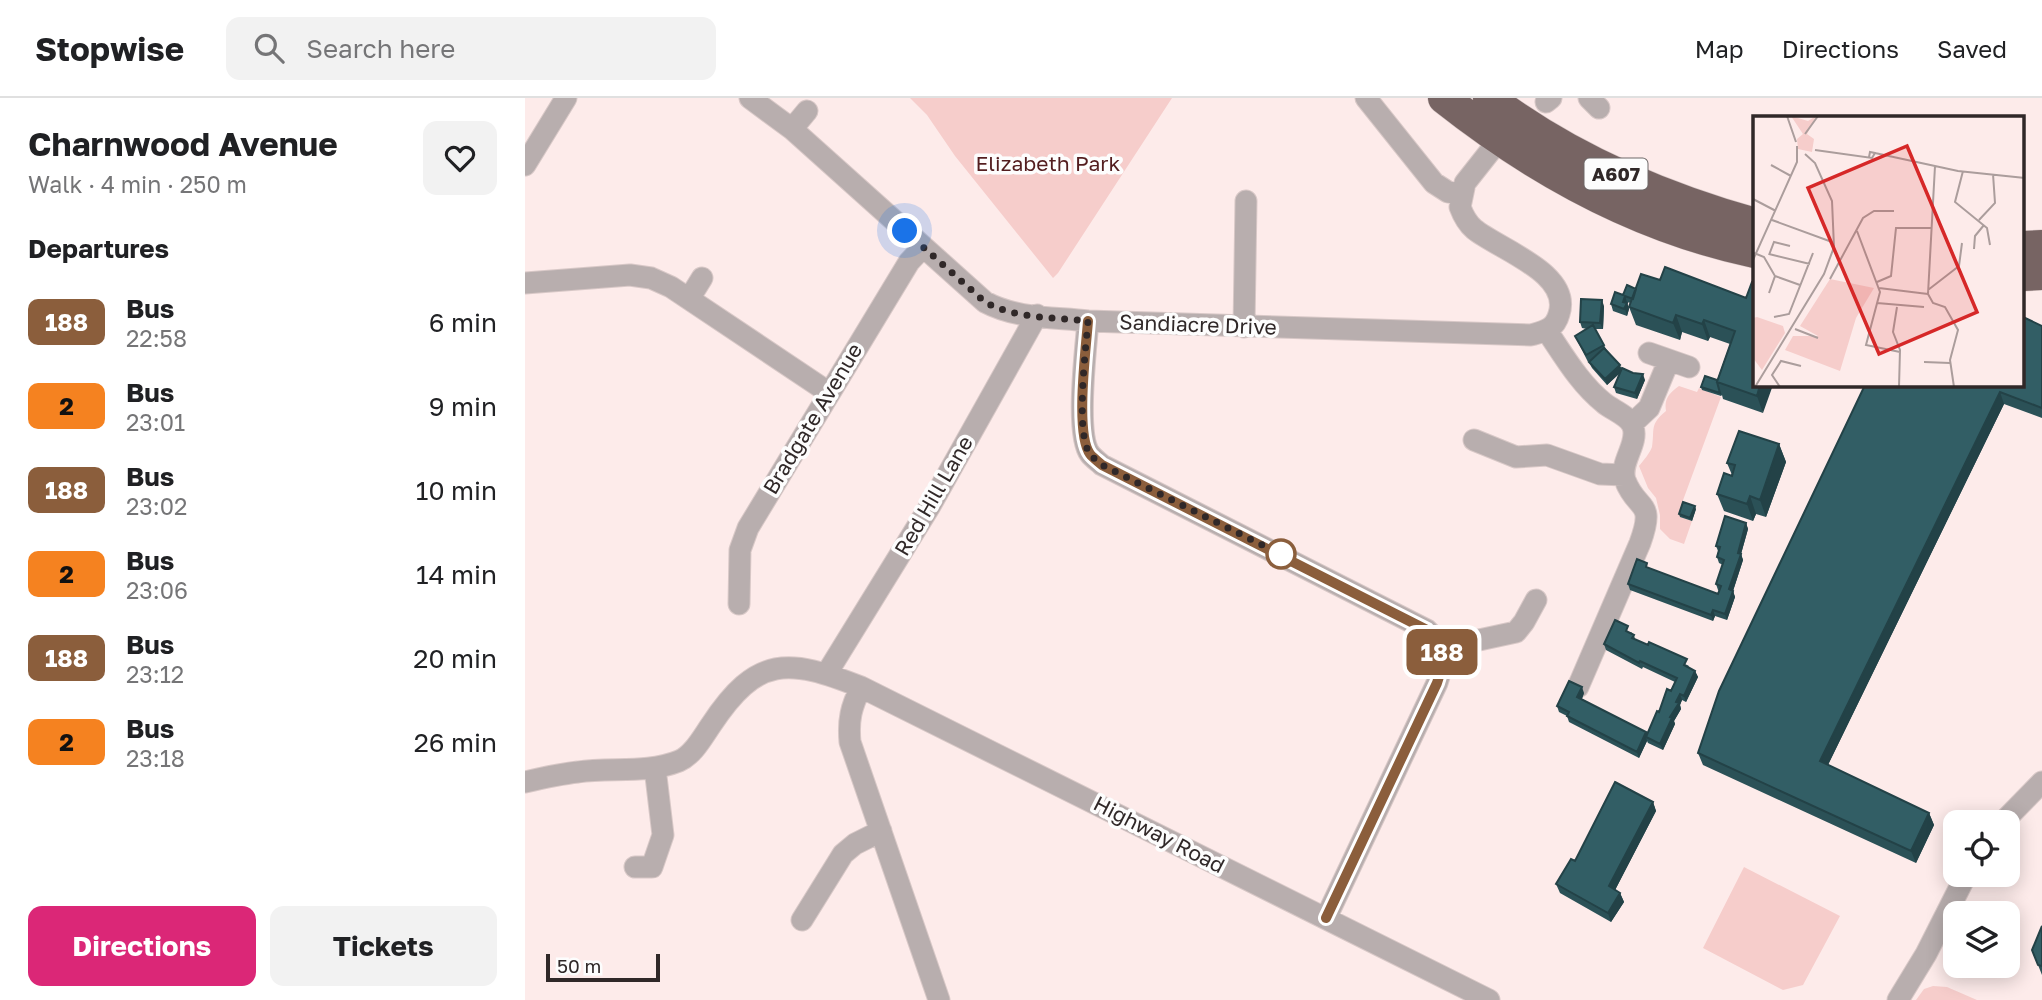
<!DOCTYPE html>
<meta charset="utf-8">
<style>
:root{--surface:#fff;--page:#f2f2f2;--text:#202124;--muted:#757577;--line:#e0e0e0;--accent:#db2777}
body{margin:0;font-family:"Golos Text",sans-serif;background:var(--page);color:var(--text);height:100vh;display:flex;flex-direction:column;font-size:26px;white-space:nowrap}
*{box-sizing:border-box;margin:0}
p{font-size:23px;color:var(--muted)}
.icon{flex:none;width:38px;height:38px;fill:none;stroke:currentColor;stroke-width:2;stroke-linecap:round;stroke-linejoin:round}
.map{position:relative;flex:1;overflow:hidden}
.panel{display:flex;flex-direction:column;background:var(--surface);width:525px}
.panel>*{flex:none}
.badge{padding:0 14px;border-radius:10px;font-size:24px;line-height:46px}
.controls{position:absolute;left:1418px;top:712px;display:grid;gap:14px}
.controls a{display:grid;place-items:center;width:77px;height:77px;border-radius:14px;background:var(--surface);box-shadow:0 4px 18px #0003;font-size:35px}
.scale{position:absolute;left:21px;bottom:18px;width:114px;box-sizing:border-box;padding-left:7px;border:4px solid #302828;border-top:0;font-size:19px;line-height:24px;white-space:nowrap;color:#302828;-webkit-text-stroke:5px #fdfdfd;paint-order:stroke}
.you{position:absolute;width:35px;height:35px;margin:-18px;border:5px solid #fff;border-radius:50%;background:#1a73e8;box-shadow:0 0 0 10px #1a73e833}
.map>.badge{position:absolute;translate:-50% -50%;box-shadow:0 0 0 4px #fff}
h2{padding:0 28px;font-size:26px;line-height:63px}
.round{display:grid;place-items:center;flex:none;width:74px;height:74px;border-radius:14px;background:var(--page)}
.head{display:flex;align-items:center;justify-content:space-between;height:119px;padding:0 28px}
h1{font-size:33px;font-weight:700;line-height:52px}
.primary-button{display:flex;gap:14px;margin-top:auto;padding:14px 28px}
.primary-button a{flex:1;height:80px;border-radius:14px;background:var(--accent);color:#fff;font-size:28px;font-weight:700;line-height:80px;text-align:center}
.primary-button a+a{background:var(--page);color:var(--text)}
ul{padding:0;list-style:none}
li{display:flex;align-items:center;gap:21px;height:84px;padding:0 28px}
li div{flex:1}
li b{display:block;font-size:26px}
li em{font-style:normal}
li .badge{min-width:77px;font-weight:700;text-align:center}
header{display:flex;align-items:center;gap:42px;box-sizing:border-box;height:98px;padding:0 35px;background:var(--surface);border-bottom:2px solid var(--line)}
header strong{font-size:33px}
nav{display:flex;gap:38px;margin-inline-start:auto;font-size:24px}
.search{width:490px;height:63px;background:var(--page);display:flex;align-items:center;gap:18px;box-sizing:border-box;padding:0 24px;border-radius:14px;color:var(--muted);font-size:26px}
main{display:flex;flex:1;min-height:0}
.map>svg:first-child{display:block}
</style>
<header>
<strong>Stopwise</strong>
<div class="search"><svg class="icon" aria-label="search" viewBox="0 0 24 24"><circle cx="10" cy="10" r="6"/><path d="M15 15l6 6"/></svg>Search here</div>
<nav><a>Map</a><a>Directions</a><a>Saved</a></nav>
</header>
<main>
<section class="panel">
<div class="head"><div><h1>Charnwood Avenue</h1><p>Walk · 4 min · 250 m</p></div><a class="round"><svg class="icon" aria-label="heart" viewBox="0 0 24 24"><path d="M12 20l-8-8c-3-5 5-10 8-4 3-6 11-1 8 4z"/></svg></a></div>
<h2>Departures</h2>
<ul>
<li><span class="badge" style="background:#8b5e3c;color:#fff">188</span><div><b>Bus</b><p>22:58</p></div><em>6 min</em></li>
<li><span class="badge" style="background:#f58220;color:#111">2</span><div><b>Bus</b><p>23:01</p></div><em>9 min</em></li>
<li><span class="badge" style="background:#8b5e3c;color:#fff">188</span><div><b>Bus</b><p>23:02</p></div><em>10 min</em></li>
<li><span class="badge" style="background:#f58220;color:#111">2</span><div><b>Bus</b><p>23:06</p></div><em>14 min</em></li>
<li><span class="badge" style="background:#8b5e3c;color:#fff">188</span><div><b>Bus</b><p>23:12</p></div><em>20 min</em></li>
<li><span class="badge" style="background:#f58220;color:#111">2</span><div><b>Bus</b><p>23:18</p></div><em>26 min</em></li>
</ul>
<div class="primary-button"><a>Directions</a><a>Tickets</a></div>
</section>
<div class="map">
<svg width="1517" height="902" viewBox="0 0 1517 902">
<rect width="100%" height="100%" fill="#fdebea"/>
<!-- green -->
<path fill="#f6cdcb" d="M385,0H647L533,175L528,180L430,58L402,17Z
M1154,288L1172,294L1174,290L1196,299L1157,405L1160,407L1156,419L1167,423L1159,446L1145,441L1135,431V417L1131,400L1123,390L1114,368C1118,363 1125,355 1127,349C1130,331 1124,327 1141,313C1139,301 1144,295 1154,288Z
M1219,769L1315,818L1278,887L1258,892L1178,850Z
M1408,888L1422,889L1452,902H1391L1399,891Z"/>
<g fill="none" stroke-linecap="round" stroke-linejoin="round">
<!-- minor casing -->
<g stroke="#d8c8c7" stroke-width="23">
<path id="minor" d="M225,0L267,31L460,204C492,221 528,219 563,223L1006,237C1020,233 1030,231 1034,216C1047,175 975,152 949,131C942,125 938,117 935,109L940,85L974,42
M841,0L909,85L923,94L936,96
M1064,0L1074,10
M1021,4L1026,0
M267,31L282,13
M0,67L41,0
M0,185L105,177L126,180L146,189L303,294
M164,201L177,180
M563,223C561,250 550,336 565,356C568,360 574,364 577,367L902,532C922,551 920,560 912,585L801,820
M719,229L721,103
M1022,233C1039,258 1055,286 1079,305C1087,312 1105,318 1108,329C1114,346 1094,364 1100,382C1112,414 1131,401 1115,445L1053,589
M1124,255L1164,269
M1107,326L1124,310L1144,262
M949,342L991,359L1022,357L1075,376L1099,377
M214,506L215,452L223,430L384,164L398,149
M917,550L991,534L999,524L1011,502
M302,575L405,408L512,217
M336,589C326,609 323,622 325,644L414,902
M0,684C17,680 35,676 53,674C86,669 122,676 154,663C168,657 177,640 186,627C232,557 263,560 336,589L964,902
M1478,724L1517,684
M110,769H127L138,737L130,670
M277,822L318,756L330,746L356,733
M1373,902L1401,856L1441,777"/>
</g>
<!-- highway casing -->
<g stroke="#d8c8c7" stroke-width="33">
<path id="highway" d="M919,0C1010,72 1115,130 1230,154
M964,0C1043,60 1134,99 1230,126
M1498,149L1517,148
M1498,177L1517,176"/>
</g>
<!-- minor -->
<use href="#minor" stroke="#b8aeae" stroke-width="21"/>
<!-- highway -->
<use href="#highway" stroke="#776463" stroke-width="32"/>
</g>
<!-- wall -->
<path fill="#2b5157" d="M1135,182L1221,200L1238,315L1198,301L1197,297L1196,298L1177,292L1176,289L1192,282L1205,246L1185,239L1183,243L1157,234L1155,242L1111,227L1104,209L1106,205L1102,204L1104,211L1102,218L1088,213L1086,206L1098,197L1111,191Z
M1079,208L1078,231H1070L1081,251L1097,271L1120,282L1112,301L1091,295L1089,289L1094,276L1082,287L1067,270L1064,264L1068,261L1063,264L1050,238L1062,231L1057,230L1055,224Z
M1517,228V320L1479,306L1303,667L1404,715L1409,727L1391,765L1178,667L1173,655Z
M1254,346L1261,364L1241,419L1231,416L1228,423L1199,413L1192,396L1207,377L1202,365Z
M1171,411L1167,423L1155,419L1154,416Z
M1221,425L1223,431L1216,456L1218,462L1208,493L1210,499L1202,522L1190,518L1188,523L1105,492L1103,486L1124,470L1193,496L1194,493L1193,492L1191,486L1198,467L1194,465L1192,459L1193,453L1191,448Z
M1106,534L1109,537L1110,541L1164,568L1163,569L1170,573L1173,579L1161,604L1157,602L1155,607L1156,611L1149,623L1150,626L1138,652L1123,645L1122,643L1114,660L1044,624L1042,618L1034,614L1032,608L1059,595L1057,601L1122,636L1150,584L1118,569L1117,571L1081,552L1079,546Z
M1128,704L1131,713L1090,792L1095,795L1099,804L1086,824L1035,795L1031,786L1050,763Z
M1517,828V877L1507,852Z"/>
<!-- shaded-wall -->
<path fill="#234247" d="M1100,198L1104,211L1102,218L1098,204Z
M1077,202L1079,208L1078,231L1075,225Z
M1151,217L1157,234L1155,242L1148,225Z
M1179,222L1185,239L1183,243L1177,226Z
M1095,267L1097,273L1082,287L1080,281Z
M1118,276L1120,282L1112,301L1110,295Z
M1235,287H1248L1238,315L1232,298Z
M1475,294L1479,306L1299,675L1295,663Z
M1254,346L1261,364L1241,419L1235,402Z
M1225,398L1231,416L1228,423L1222,406Z
M1170,408L1171,411L1167,423L1165,420Z
M1221,425L1223,431L1216,456L1218,462L1208,493L1210,499L1202,522L1200,516L1204,491Z
M1188,512L1190,518L1188,523L1186,517Z
M1170,573L1173,579L1161,604L1159,598Z
M1057,589L1059,595L1055,605L1052,599Z
M1155,596L1157,602L1155,607L1156,611L1149,623L1150,626L1138,652L1135,646Z
M1121,634L1123,640L1121,639L1122,643L1114,660L1112,654Z
M1128,704L1131,713L1087,798L1084,788Z
M1404,715L1409,727L1391,765L1386,753Z
M1095,795L1099,804L1086,824L1083,815Z"/>
<!-- building -->
<path fill="#325e65" stroke="#234247" stroke-width="2" d="M1140,169L1221,200L1227,184L1230,185V287H1235L1232,298L1192,284L1210,233L1179,222L1177,226L1151,217L1148,225L1104,209L1116,176L1135,182Z
M1102,187L1111,191L1108,201L1100,198L1098,204L1102,205L1099,211L1086,206L1090,194L1098,197Z
M1056,201L1077,202L1075,225L1055,224Z
M1498,219L1517,228V310L1475,294L1295,663L1404,715L1386,753L1173,655L1194,593L1340,287H1498Z
M1068,227L1079,247L1061,257L1050,238Z
M1079,250L1095,267L1080,281L1064,264Z
M1097,270L1108,275L1118,276L1110,295L1089,289Z
M1180,278L1192,282V284L1195,295L1176,289Z
M1214,333L1254,346L1235,402L1225,398L1222,406L1192,396L1199,375L1207,378L1210,367L1202,365Z
M1158,404L1170,408L1165,420L1154,416Z
M1200,418L1221,425L1213,455L1216,456L1204,491L1208,493L1200,516L1188,512L1186,517L1103,486L1112,461L1122,465L1121,469L1193,496L1196,488L1191,486L1199,462L1192,459L1195,449L1191,448Z
M1090,522L1103,528L1101,533L1109,537L1107,540L1123,547L1124,544L1162,561L1159,567L1170,573L1159,598L1155,596L1151,604L1154,605L1145,619L1147,620L1135,646L1121,639L1132,613L1134,614L1142,591L1146,593L1152,580L1115,563L1114,565L1079,546Z
M1044,583L1057,589L1052,599L1121,634L1112,654L1042,618L1044,614L1032,608Z
M1090,684L1128,704L1084,788L1095,795L1083,815L1031,786L1046,761L1050,763Z
M1517,828V868L1513,867L1507,852Z"/>
<g fill="none" stroke-linecap="round" stroke-linejoin="round">
<!-- line casing -->
<g stroke="#fff" stroke-width="16">
<path id="line" d="M563,223C561,250 550,336 565,356C568,360 574,364 577,367L902,532C922,551 920,560 912,585L801,820"/>
</g>
<!-- line -->
<use href="#line" stroke="#8b5e3c" stroke-width="10"/>
<!-- walk -->
<path stroke="#302828" stroke-width="7" stroke-dasharray="0 12.6" d="M380,133L460,204C491,221 528,219 563,223C561,250 550,336 565,356C568,360 574,364 577,367L763,460L756,456"/>
</g>
<!-- markers -->
<circle fill="#fff" stroke="#8b5e3c" stroke-width="3.5" cx="756" cy="456" r="14"/>
<g text-anchor="middle" stroke-width="7" stroke-linejoin="round" paint-order="stroke">
<!-- shield labels -->
<rect fill="#fdfdfd" stroke="#6e6868" stroke-width="2" x="1059.5" y="60.5" width="63" height="31" rx="5"/>
<g font-size="19" font-weight="bold" fill="#302828">
<text x="1091" y="83">A607</text>
</g>
<!-- park labels -->
<g font-size="21" fill="#531d1f" stroke="#fdfdfd">
<text x="523" y="73">Elizabeth Park</text>
</g>
<!-- street labels -->
<g font-size="21" fill="#302828" stroke="#fdfdfd">
<text transform="translate(673 227) rotate(2)" y="7">Sandiacre Drive</text>
<text transform="translate(288 321) rotate(-59)" y="7">Bradgate Avenue</text>
<text transform="translate(409 398) rotate(-60)" y="7">Red Hill Lane</text>
<text transform="translate(634 737) rotate(27)" y="7">Highway Road</text>
</g>
</g>
<!-- overview -->
<g transform="translate(1228 18)">
<rect width="271" height="271" fill="#fdebea"/>
<path d="M38,0L55,5L63,0L54,18L61,23L59,36L45,33L44,23L50,18ZM77,163L121,172L103,202L87,255L32,234L40,220H65L47,210ZM4,201L30,210L32,217L9,254L0,242V202Z" fill="#f6cdcb"/>
<path fill="none" stroke="#ab9d9c" stroke-width="2" d="M34,0L43,26M52,18L65,0M62,34L119,42L122,37L117,36L116,41M122,37L205,55L272,62M18,49L38,60M210,55L202,86L234,112L237,129M0,83L23,95M19,104L79,126M226,104L242,87L240,58M104,115L127,176L113,229L147,236M221,133L222,120L231,109M1,137L11,141L22,160L16,177M16,138L57,148M16,139L21,126L37,130M0,144L44,46V30M22,160L47,169M77,163L110,102L121,95H141M124,166L138,160L143,112H178M126,172L175,178M175,174L206,150L209,127M175,178L182,50M175,178L180,187L192,191L205,214L197,244L201,271M124,187L171,191M144,191L140,216L147,234L146,271M21,201L36,198L60,137M42,213L65,222M171,246L197,247M2,271L71,158L81,131L79,85L62,47L52,38M27,271L19,259L28,245L48,250"/>
<path fill="#d62828" fill-opacity="0.15" stroke="#d62828" stroke-width="3.5" d="M154,30L224,196L126,238L55,72Z"/>
<rect width="271" height="271" fill="none" stroke="#302828" stroke-width="3.5"/>
</g>
</svg>
<div class="controls">
<a><svg class="icon" aria-label="locate" viewBox="0 0 24 24"><circle cx="12" cy="12" r="6"/><path d="M12 2v4M12 18v4M2 12h4M18 12h4"/></svg></a>
<a><svg class="icon" aria-label="layers" viewBox="0 0 24 24"><path d="M12 4l9 5-9 5-9-5zM3 14l9 5 9-5"/></svg></a>
</div>
<div class="scale">50 m</div>
<div class="you" style="left:380px;top:133px"></div>
<b class="badge" style="left:917px;top:554px;background:#8b5e3c;color:#fff">188</b>
</div>
</main>
